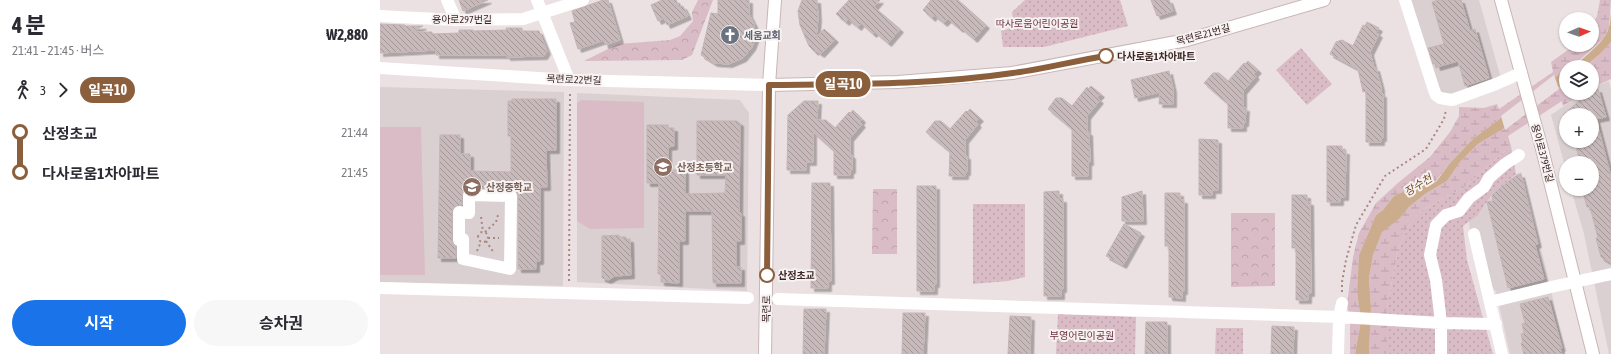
<!DOCTYPE html>
<html lang="ko">
<meta charset="utf-8">
<style>
:root{--surface:#fff;--page:#f7f7f7;--text:#2b2b33;--muted:#7c7c81;--accent:#1a73e8}
body{margin:0;font-family:"Asap Condensed","Noto Sans KR",sans-serif;background:var(--page);color:var(--text);height:100vh;display:flex;flex-direction:column;font-size:15px;white-space:nowrap}
*{box-sizing:border-box;margin:0}
p{font-size:13px;color:var(--muted)}
.icon{flex:none;width:22px;height:22px;fill:none;stroke:currentColor;stroke-width:2;stroke-linecap:round;stroke-linejoin:round}
.map{position:relative;flex:1;overflow:hidden}
.panel{display:flex;flex-direction:column;background:var(--surface);width:380px}
.panel>*{flex:none}
.badge{padding:0 8px;border-radius:13px;font-size:14px;line-height:26px}
.needle{width:26px;rotate:88deg}
.controls{position:absolute;left:1179px;top:12px;display:grid;gap:8px}
.controls a{display:grid;place-items:center;width:40px;height:40px;border-radius:50%;background:var(--surface);box-shadow:0 1px 3px #0004;font-size:20px}
.map>.badge{position:absolute;translate:-50% -50%;box-shadow:0 0 0 2px #fff}
.legs{display:flex;align-items:center;gap:6px;height:44px;padding:0 12px;font-size:13px}
.legs p{margin-inline-start:auto}
.head{display:flex;align-items:center;justify-content:space-between;height:68px;padding:0 12px}
h1{font-size:22px;font-weight:700;line-height:30px}
.button{display:flex;gap:8px;margin-top:auto;padding:8px 12px}
.button a{flex:1;height:46px;border-radius:24px;background:var(--accent);color:#fff;font-size:16px;font-weight:700;line-height:46px;text-align:center}
.button a+a{background:var(--page);color:var(--text)}
ul{padding:0 12px;list-style:none}
li{display:flex;align-items:center;gap:14px;height:40px;font-size:15px}
li i{display:grid;place-items:center;width:6px;height:100%;margin:0 5px;background:currentColor}
li i::after{content:'';width:10px;height:10px;margin:-5px;border:3px solid;border-radius:50%;background:var(--surface)}
li p{margin-inline-start:auto}
li:first-child i{background:linear-gradient(#0000 50%,currentColor 0)}
li:last-child i{background:linear-gradient(currentColor 50%,#0000 0)}
main{display:flex;flex:1;min-height:0}
.map>svg:first-child{display:block}
</style>
<main>
<section class="panel">
<div class="head"><div><h1>4 분</h1><p>21:41 – 21:45 · 버스</p></div><b>₩2,880</b></div>
<div class="legs"><svg class="icon" aria-label="walk" viewBox="0 0 24 24"><circle cx="13" cy="4" r="2"/><path d="M13 8l-2 6 4 7M11 14l-3 7M7 12l3-4h3l4 4"/></svg>3<svg class="icon" aria-label="forward" viewBox="0 0 24 24"><path d="M9 5l7 7-7 7"/></svg><b class="badge" style="background:#8b5e3c;color:#fff">일곡10</b></div>
<ul>
<li><i style="color:#8b5e3c"></i><b>산정초교</b><p>21:44</p></li>
<li><i style="color:#8b5e3c"></i><b>다사로움1차아파트</b><p>21:45</p></li>
</ul>
<div class="button"><a>시작</a><a>승차권</a></div>
</section>
<div class="map">
<svg width="1231" height="354" viewBox="0 0 1231 354">
<defs>
<pattern id="grass-dots" width="8" height="8" patternUnits="userSpaceOnUse"><rect width="8" height="8" fill="#dabcc7"/><path d="M2 2h.1M6 6h.1" fill="none" stroke="#bca1ab" stroke-width="1.8" stroke-linecap="round"/></pattern>
<pattern id="forest-crowns" width="20" height="18" patternUnits="userSpaceOnUse"><rect width="20" height="18" fill="#dabcc7"/><path d="M2 6a3 3 0 1 1 6 0M12 15a3 3 0 1 1 6 0" fill="none" stroke="#bca1ab"/></pattern>
<pattern id="wetland-marsh" width="20" height="14" patternUnits="userSpaceOnUse"><rect width="20" height="14" fill="#dabcc7"/><path d="M1 5h8M5 5V1M11 12h8M15 12V8" fill="none" stroke="#bca1ab"/></pattern>
<pattern id="building-back-hatch" width="6" height="6" patternUnits="userSpaceOnUse"><rect width="6" height="6" fill="#c8babb"/><path d="M-1 5l2 2M0 0l6 6M5-1l2 2" fill="none" stroke="#a39798"/></pattern>
<filter id="shadow"><feDropShadow dx="3.5" dy="3.5" stdDeviation="0" flood-color="#0004"/></filter>
</defs>
<rect width="100%" height="100%" fill="#ebe1e2"/>
<!-- built -->
<path fill="#dad0d1" fill-rule="evenodd" d="M1028,0H1099L1120,75L1119,79L1069,96L1059,92Z
M1229,81L1231,90V354H1229L1204,234L1191,189H1212V163H1186V170L1171,115L1203,93H1212V88ZM1186,115H1212V141H1186Z
M0,87L184,92L183,286L0,282Z
M197,93L360,100L369,113L367,291L197,282Z
M1141,172L1168,276L1185,354H1130L1116,292L1109,283L1090,232L1089,221L1098,215L1112,194L1136,174Z"/>
<!-- grass -->
<path fill="url(#grass-dots)" d="M645,0H740L748,26L664,47H623L621,31L634,27L632,12Z
M921,48L952,84L927,105L896,70Z
M1131,146L1136,174L1112,194L1098,215L1083,226L1087,260L1113,354H1007V307L1018,250L1029,225L1042,210L1083,188Z
M593,204H645V277L628,281L593,284Z
M678,314L756,317L755,354H676Z
M836,328H863V354H835Z"/>
<!-- forest -->
<path fill="url(#forest-crowns)" d="M318,0H333L312,55L302,60L204,61L238,44L290,40L300,36L313,21L312,12Z
M493,189H517V254H492Z
M851,213H895V286L851,287Z"/>
<!-- wetland -->
<path fill="url(#wetland-marsh)" d="M1220,0H1231L1229,28L1223,39L1193,66L1186,67V70L1175,77L1093,139L1070,163L1055,182L1029,189L1014,196L1003,210L996,215L979,255L977,292L981,321L975,354H970V323L967,304L973,257L979,233L996,203L1019,182L1050,157L1070,132L1079,116V107L1104,108L1117,104L1119,109L1173,72L1171,62L1195,45H1212V25L1217,16Z
M1231,42V79L1212,88V67H1204L1220,54Z
M1186,81V93H1203L1183,106L1182,101L1128,136L1131,146L1083,188L1042,210L1029,225L1018,250L1007,307V354H989L991,307L989,278L993,255L1002,231L1019,219L1029,207L1045,194L1067,181L1080,162L1098,144L1123,129Z"/>
<!-- pitch -->
<path fill="#dabcc7" d="M201,100L264,102V228L210,229L197,221V103Z
M0,127H41L45,275H0Z"/>
<!-- water -->
<path fill="#cbad8d" d="M1231,14V42L1220,54L1204,67H1192C1204,58 1226,41 1229,27C1231,23 1230,18 1231,14Z
M1186,70V81L1123,129L1098,144L1080,162L1067,181L1045,194L1029,207L1019,219L1002,232L993,255L989,278L991,307L989,354H975L981,321L977,292L979,255L996,215L1003,210L1014,196L1029,189L1056,182L1070,163L1093,139L1175,77Z"/>
<!-- pier -->
<path fill="#ebe1e2" d="M1174,75L1179,89L1125,130L1121,116Z"/>
<!-- building -->
<path fill="url(#building-back-hatch)" stroke="#c4b4b5" filter="url(#shadow)" d="M79,0H108L83,11Z
M223,0H228L240,40L225,45L224,40L198,49L190,23L195,22L192,11Z
M282,0H296L299,7L303,6L308,16L287,25L284,18L278,21L271,5Z
M338,0H369V14L374,24L375,39L372,47L363,58L349,64L334,63L321,55L331,13L338,14Z
M422,0H437L438,18L436,38L444,29L455,39L441,54L435,50V52L429,46L420,25L418,11Z
M469,0H500L494,7L520,29L508,43L495,32L493,34L481,23L478,27L468,19L466,22L456,14Z
M551,0H578L606,25L594,39L581,28L580,29L568,19L564,23L554,15L552,18L543,10Z
M771,0H789L793,11L777,16Z
M1058,0H1081L1090,31L1095,29L1109,78L1085,86L1078,61L1057,67L1056,63L1053,64L1048,48L1064,44L1052,2Z
M987,22L999,28L996,33L999,34L990,52L994,68H996L1001,87V94H1003V138H1001V142H986V91L983,92L978,69L950,54L956,42L962,40L973,46L983,25L985,26Z
M0,24L25,25V26H43L31,32H52V34L79,33V30H93V31L127,30L126,28H142V31H159L167,51L164,56L127,57V55H56V50L0,53Z
M868,61L878,70L874,74L876,76L863,91V108H866L865,123H863V128H848V104L824,83L833,73H839L848,81L864,63L865,64Z
M789,71L793,89V104H779L780,92L755,98L751,80Z
M711,86L721,94L717,98L720,100L707,116V132H709L710,162H708V176H692V129L668,109L676,98H682L692,106L707,87L708,89Z
M1218,89L1226,117L1216,119L1231,177V263L1221,257L1216,238H1218L1210,207H1207L1202,189H1212V163H1200L1195,141H1212V115H1183L1208,93H1212V91Z
M132,99H176V150H166L167,187H160V261H156V269H138V196L137,192L131,188H89L85,189L82,195V205L75,206L72,212V240L76,246V258H58L60,135H80V154H90V171L131,172V136H128V101H132Z
M424,101H438L437,120H446L455,128L469,112L470,113L473,110L482,119L480,122L482,124L470,138V155H472V170H470V175H454V151L433,132V162H426V170H407L408,115Z
M590,109L600,118L596,122L598,124L585,140V156H587V172H585V176H569L570,152L546,132L555,121H561L570,129L586,111L587,112Z
M317,121H357L360,123L359,213H361V241H356V267H361V283H333L332,211H305V241H299V283L281,282V274H278L279,183H267V125H288V128H294V146L288,147V170H305V194L345,193L346,175H317Z
M819,139L838,140V190H832V195H819Z
M947,146H962V151H966L965,197H960V202H947Z
M1141,174L1158,244L1155,245L1164,279L1128,288L1107,202L1113,201L1112,195L1122,186L1136,176Z
M432,183H450L451,281H448V288H431Z
M537,186H556V284H554V291H537Z
M679,191V199H683V289H681V296H664V192Z
M762,191L763,221H742V197Z
M785,193H800V200H804V291H802V298L789,297V246H785Z
M912,195H927V202H930L931,293H928V300H916V248H912Z
M744,224L761,233L743,265L726,256Z
M239,235V237H246V239H250L251,275L235,276L228,280L222,278V236Z
M1168,297L1182,348H1180L1182,354H1144L1141,343H1143L1141,334L1144,333L1142,324L1145,323L1140,304Z
M424,309H446L444,354H423Z
M523,313H545L543,354H522Z
M630,316L651,317L650,354H628Z
M766,322H787V354H765Z
M892,326L914,327L913,354H891Z"/>
<g fill="none" stroke-linecap="round" stroke-linejoin="round">
<!-- secondary casing -->
<g stroke="#c9b6b6" stroke-width="14">
<path id="secondary" d="M1121,0L1162,149L1213,354
M389,85L518,82L632,73L807,40L944,0
M385,354L389,85L395,0"/>
</g>
<!-- path -->
<path stroke="#ac8684" stroke-width="2" stroke-dasharray="2 3" stroke-linecap="butt" d="M101,217L103,232
M98 237a5 5 0 1 1 10 0a5 5 0 1 1-10 0Z
M105,232L116,222L118,215
M108,238H119
M106,241L114,253
M97,251L101,242
M189,281L190,92
M962,292V282L966,260L976,225L1005,176L1046,149L1064,119L1066,110"/>
<!-- street -->
<path stroke="#fff" stroke-width="12" d="M67,0L76,20
M157,0L189,80
M1025,0L1054,90L1056,95L1060,98L1072,100L1116,84L1141,73
M0,16L76,20L143,19L203,0
M0,68L189,80L389,85
M89,195L131,196L130,269L83,259V239L79,240V212L89,213Z
M1094,234L1122,354
M0,288L368,298
M398,299L959,317L1061,323L1116,324
M1110,302L1171,287L1231,274
M958,354L959,317L962,303
M1061,354V323L1056,280L1050,255L1056,225L1066,215L1079,211L1089,198L1104,187L1109,178L1125,164L1139,155"/>
<!-- secondary -->
<use href="#secondary" stroke="#fff" stroke-width="12"/>
</g>
<g fill="none" stroke-linecap="round" stroke-linejoin="round">
<!-- line-1 casing -->
<g stroke="#fff" stroke-width="9">
<path id="line-1" d="M387,275L389,85C470,84 552,85 633,73C664,69 694,61 726,56"/>
</g>
<!-- line-1 -->
<use href="#line-1" stroke="#8b5e3c" stroke-width="6"/>
</g>
<!-- icons -->
<defs>
<g id="church-disc" transform="scale(1)"><circle r="9.5" fill="#6b7280" stroke="#f7f2f2"/><path d="M-1.2-6h2.4v3.5h3.3v2.4h-3.3V6h-2.4V-.1h-3.3v-2.4h3.3Z" fill="#fff"/></g>
<g id="school-disc" transform="scale(1)"><circle r="9.5" fill="#8d6e63" stroke="#f7f2f2"/><path d="M0-5L7-2L0 1L-7-2ZM-4 1L0 2.5L4 1V4Q0 6-4 4Z" fill="#fff"/></g>
</defs>
<g fill-rule="evenodd">
<use href="#church-disc" x="350" y="35"/>
<use href="#school-disc" x="283" y="167"/>
<use href="#school-disc" x="92" y="187"/>
</g>
<!-- markers -->
<g fill="#fff" stroke="#8b5e3c" stroke-width="2">
<circle cx="726" cy="56" r="7"/>
<circle cx="387" cy="275" r="7"/>
</g>
<g text-anchor="middle" stroke-width="4" stroke-linejoin="round" paint-order="stroke">
<!-- street labels -->
<g font-size="10" fill="#3a2523" stroke="#f7f2f2">
<text x="82" y="23">용아로297번길</text>
<text transform="translate(823 34) rotate(-15)" y="4">목련로21번길</text>
<text transform="translate(194 79) rotate(2)" y="4">목련로22번길</text>
<text transform="translate(1163 153) rotate(75)" y="4">용아로379번길</text>
<text transform="translate(386 309) rotate(-89)" y="4">목련로</text>
</g>
<!-- park labels -->
<g font-size="10" fill="#6d3040" stroke="#f7f2f2">
<text x="657" y="27">따사로움어린이공원</text>
<text x="702" y="339">부영어린이공원</text>
</g>
<!-- worship labels -->
<g font-size="10" font-weight="bold" fill="#5b616d" stroke="#f7f2f2" text-anchor="start">
<text x="364" y="39">세움교회</text>
</g>
<!-- stop labels -->
<g font-size="10" font-weight="bold" fill="#3a2523" stroke="#f7f2f2" text-anchor="start">
<text x="737" y="60">다사로움1차아파트</text>
<text x="398" y="279">산정초교</text>
</g>
<!-- education labels -->
<g font-size="10" font-weight="bold" fill="#785e54" stroke="#f7f2f2" text-anchor="start">
<text x="297" y="171">산정초등학교</text>
<text x="106" y="191">산정중학교</text>
</g>
<!-- water labels -->
<g font-size="11" font-style="italic" fill="#714b22" stroke="#f7f2f2">
<text transform="translate(1038 185) rotate(-32)" y="4">장수천</text>
</g>
</g>
</svg>
<div class="controls">
<a><svg class="needle" viewBox="-14 -14 28 28"><path d="M0-13l5 13h-10z" fill="#e53935"/><path d="M0 13l5-13h-10z" fill="#7c7c81"/></svg></a>
<a><svg class="icon" aria-label="layers" viewBox="0 0 24 24"><path d="M12 4l9 5-9 5-9-5zM3 14l9 5 9-5"/></svg></a>
<a>+</a>
<a>−</a>
</div>
<b class="badge" style="left:463px;top:84px;background:#8b5e3c;color:#fff">일곡10</b>
</div>
</main>
